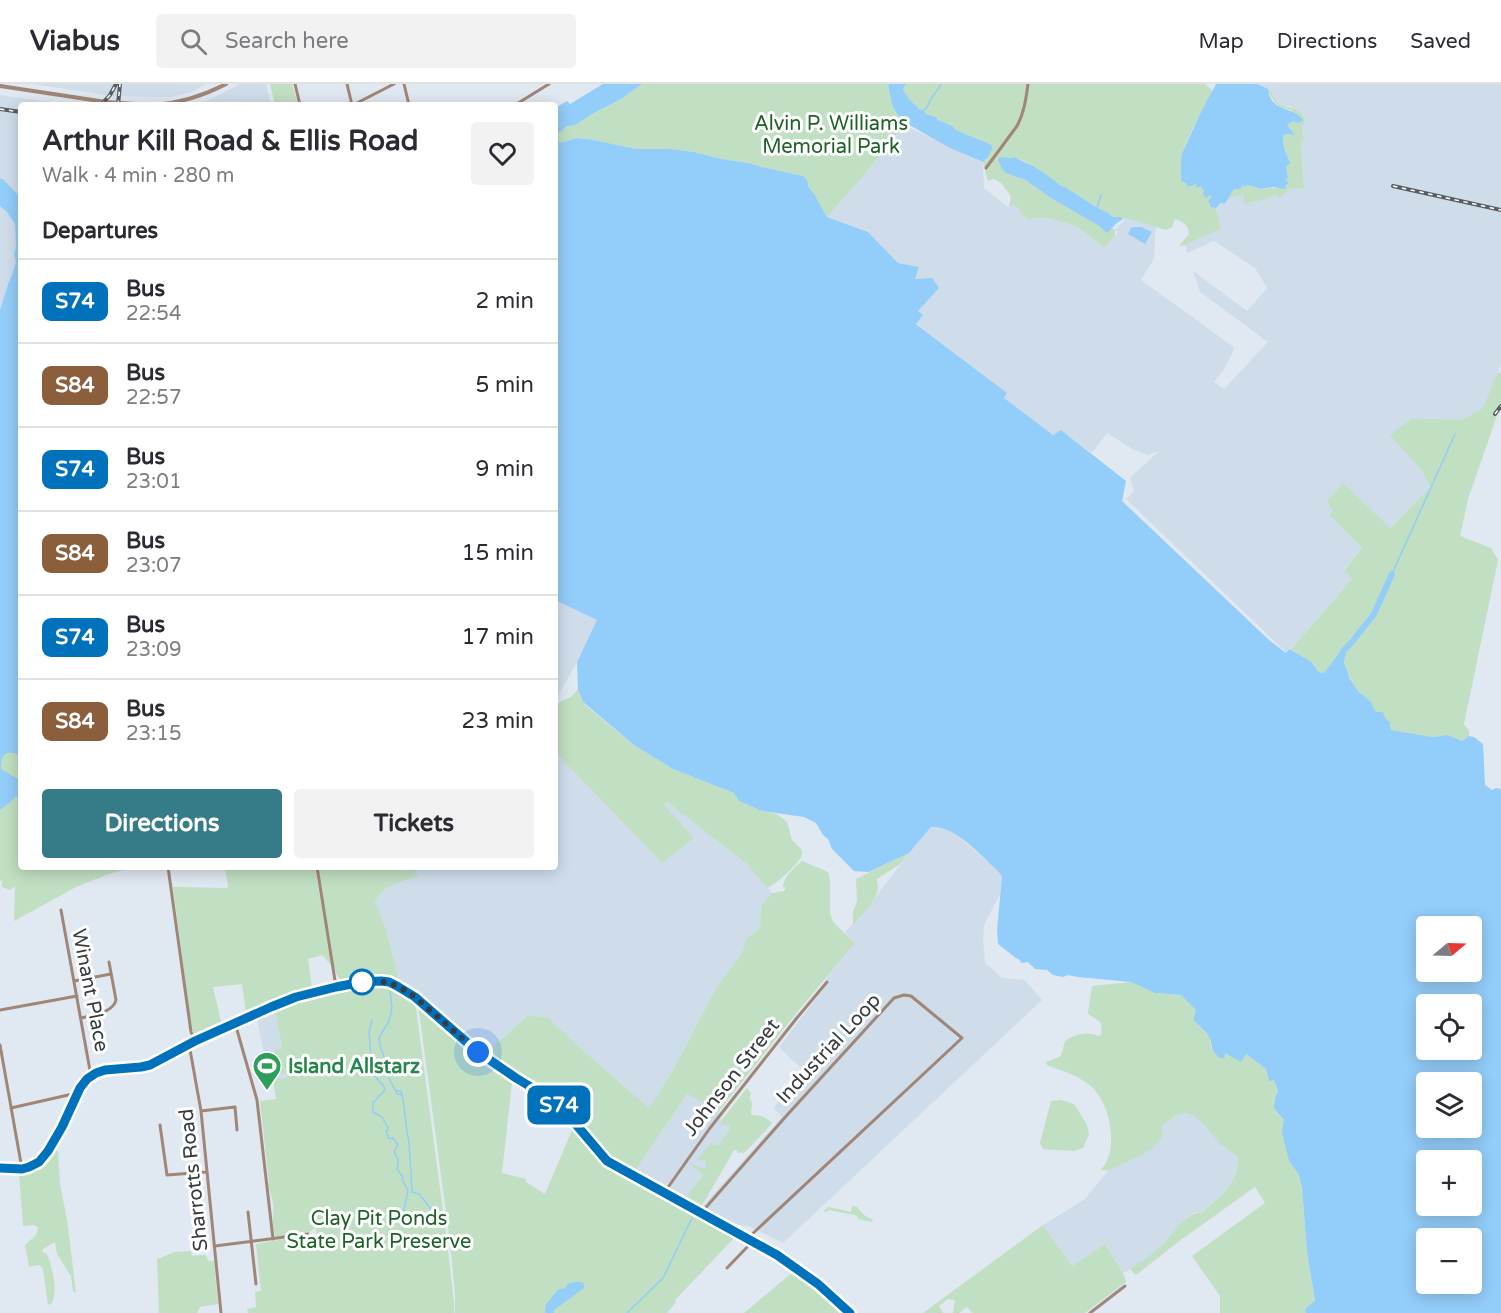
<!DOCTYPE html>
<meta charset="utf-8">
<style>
:root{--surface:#fff;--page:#f2f2f3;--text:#2b2b33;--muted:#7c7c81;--line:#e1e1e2;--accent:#367c88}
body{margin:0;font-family:"Varela Round",sans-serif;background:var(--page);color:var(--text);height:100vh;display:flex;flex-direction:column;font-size:22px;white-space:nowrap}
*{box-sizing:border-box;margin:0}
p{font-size:20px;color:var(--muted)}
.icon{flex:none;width:33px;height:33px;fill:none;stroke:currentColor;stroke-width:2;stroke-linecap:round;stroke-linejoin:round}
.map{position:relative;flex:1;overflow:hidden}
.panel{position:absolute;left:18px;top:18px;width:540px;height:768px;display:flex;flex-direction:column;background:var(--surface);border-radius:6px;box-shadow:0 3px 15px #0003}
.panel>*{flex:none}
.badge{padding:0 12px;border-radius:9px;font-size:21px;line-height:39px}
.needle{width:39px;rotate:71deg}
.fabs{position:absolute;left:1416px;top:832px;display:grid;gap:12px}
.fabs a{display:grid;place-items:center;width:66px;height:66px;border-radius:6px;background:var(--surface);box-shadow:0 3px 15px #0003;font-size:30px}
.you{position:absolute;width:30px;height:30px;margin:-15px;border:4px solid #fff;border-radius:50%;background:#1a73e8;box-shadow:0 0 0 9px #1a73e833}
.map>.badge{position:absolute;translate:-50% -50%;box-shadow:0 0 0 3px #fff}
h2{padding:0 24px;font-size:22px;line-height:54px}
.round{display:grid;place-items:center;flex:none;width:63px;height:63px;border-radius:6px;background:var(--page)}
.overview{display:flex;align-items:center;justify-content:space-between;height:102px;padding:0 24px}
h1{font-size:28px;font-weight:700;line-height:45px}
.cta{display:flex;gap:12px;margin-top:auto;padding:12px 24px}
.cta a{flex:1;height:69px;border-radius:6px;background:var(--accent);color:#fff;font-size:24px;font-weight:700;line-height:69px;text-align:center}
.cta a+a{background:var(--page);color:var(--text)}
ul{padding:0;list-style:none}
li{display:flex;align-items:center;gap:18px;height:84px;padding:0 24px;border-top:2px solid var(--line)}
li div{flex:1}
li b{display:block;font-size:22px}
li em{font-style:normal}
li .badge{min-width:66px;font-weight:700;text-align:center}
header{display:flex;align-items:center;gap:36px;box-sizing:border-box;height:84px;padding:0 30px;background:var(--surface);border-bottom:2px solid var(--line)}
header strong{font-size:28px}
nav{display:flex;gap:33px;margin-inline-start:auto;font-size:21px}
.search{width:420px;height:54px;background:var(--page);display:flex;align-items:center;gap:15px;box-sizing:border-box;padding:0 21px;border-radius:6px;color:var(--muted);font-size:22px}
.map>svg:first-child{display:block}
</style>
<header>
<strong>Viabus</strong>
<div class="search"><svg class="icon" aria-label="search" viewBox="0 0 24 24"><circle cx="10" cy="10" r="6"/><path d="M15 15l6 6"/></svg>Search here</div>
<nav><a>Map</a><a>Directions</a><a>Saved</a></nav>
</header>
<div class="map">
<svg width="1501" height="1229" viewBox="0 0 1501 1229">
<rect width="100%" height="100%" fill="#e0e8f1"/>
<!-- built -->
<path fill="#cfddeb" d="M33,0H206L192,8L170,13L112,12Z
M240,0H266L271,21H199Z
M1257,0H1501V280L1498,288L1484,324L1462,336L1412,334L1391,351L1422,387L1430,403L1389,444L1343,399L1327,417L1332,427L1329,431L1362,464L1344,486L1352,495L1287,569L1126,415L1134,407L1130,394L1159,367L1147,371L1134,366L1107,349L1092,369L1061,346L1053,351L1004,314L1007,309L916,239L918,227L939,204L914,195L918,183L898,179L868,148L827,133L860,96L904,41L983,79L984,104L1009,124L1012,120L1020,126L1027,135L1047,134L1076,142L1105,164L1118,148L1115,146L1126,134L1156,142L1154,175L1141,196L1235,264L1223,287L1214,298L1224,305L1268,258L1200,208L1193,187L1247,227L1267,204L1255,184L1214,157L1187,169L1185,161L1221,145L1216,124L1222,119H1224L1229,114L1244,111L1251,119L1275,111L1285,110L1291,104H1304L1301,60L1304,55L1302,46L1303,32L1299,27L1290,22H1284L1278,18L1274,14L1271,7Z
M0,11L67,21H21V114L4,96L0,94Z
M0,122L7,128L15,140L16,163L14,170L16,178L14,185L8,200L0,226Z
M555,516L597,536L577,578L559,610L555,645Z
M555,668L662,779L694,754L663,721L667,718L747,780L772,809L761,822L760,844L746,855L742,869L715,906L672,988L649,1024L577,961L527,932L486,969L411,902L399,895L386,845L375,818L377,812L386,805L395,800L418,793L415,783H555Z
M931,743H938L953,748L996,785L1002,792L1000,810L984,841L983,855L985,879L1002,894L1025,896L1042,916L783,1159L751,1143L733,1140L702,1123L782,1033L774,1024L802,985L779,963L828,899L825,896L855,859L845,848L865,827L909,769Z
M275,926L287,994L269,995L257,934Z
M687,1010L719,1027L722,1041L730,1040L729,1046L718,1063L698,1076L706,1077V1083L701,1084L693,1080L692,1081L703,1091L684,1115L635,1087Z
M1181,1030H1189L1198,1033L1224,1064L1237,1072L1238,1078L1236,1088L1230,1102L1203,1128H1196L1187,1133L1163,1161L1141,1179L1123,1189L1105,1160L1072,1182L1043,1141L1084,1116L1109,1086L1151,1065L1162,1043L1170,1035Z"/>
<!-- green -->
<path fill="#c1dfc2" d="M270,0H292L298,21H275Z
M642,0H888C889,11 891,19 896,29C899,33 902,36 904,41L860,96L827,133C820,119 810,106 803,92L762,83L748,79L722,75L694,68L671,65H636L589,55L576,54L562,59L558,58L555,56V52L567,42L575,41L594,29L621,15Z
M906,0H1205L1212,6C1209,13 1206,21 1202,28C1193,42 1185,59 1181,76L1196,100L1210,111L1211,114L1208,117L1211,123L1216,124L1221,145L1185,161L1179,162L1189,150C1189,142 1183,137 1175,135L1172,143L1166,146L1126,134L1123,135L1120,134L1113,133L1065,103L1059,101L1058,99C1043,90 1025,71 1007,74L1012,89L1020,95H1024L1051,114L1099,142L1107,148L1112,144L1115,146V151L1105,164L1076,142L1047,134L1027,135L1019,127L1020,126L1013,120L1009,124L1011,112L1001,99L994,95L988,97L983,78L986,77L992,61L956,46C950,41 941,40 936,33L926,30L923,26L919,25C917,21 914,21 911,17C908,14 905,9 903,5Z
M1268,5L1271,7C1274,13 1277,20 1284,22C1292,24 1302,25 1304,35C1305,38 1302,41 1302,45C1302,46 1304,54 1304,55L1301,60L1304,105L1291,104L1280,114L1275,111L1267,115L1244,120V111L1229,114L1230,109L1234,105L1240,104L1243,101C1249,101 1254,104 1260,105C1265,105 1275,103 1282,104L1288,93L1286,83L1289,76C1286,70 1282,58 1284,51L1288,50L1294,51L1287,41L1293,37L1296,38L1291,26C1278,23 1272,18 1268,5Z
M1498,288L1501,289V320L1468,415L1460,452L1491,464L1498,476L1464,640L1469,647V652L1462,657L1448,651L1433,653L1391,646L1390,638L1385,634L1383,629L1376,628C1370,617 1365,615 1358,606C1348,594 1344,580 1342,565L1324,589L1318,588L1315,581L1291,565L1352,495L1344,487L1362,464L1329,431L1332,427L1327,417L1343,399L1390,444L1430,403L1422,387L1390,351L1412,334L1462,336L1483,324Z
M21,585V783H134L106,791L76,803L14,837L15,802L10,806L2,803V795L0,798V599Z
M578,605L581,614L585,621L634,661L673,685L734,709L739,717L762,727L776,730L782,734L787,738L792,756L802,766C802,768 802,770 802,771C799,780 776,800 767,804L747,780L667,718L664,721L694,754L662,779L555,668V645L558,619L571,613Z
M909,769L900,780L877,795C877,796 878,803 878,805C876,817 861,832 853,841V828L857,817L856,795Z
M802,777L828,788L830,797V829L833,838L855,859L798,927L719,1027L687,1010L635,1087H633L609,1074L575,1030L563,1018L486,969L527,932L547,933L577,961L649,1024L672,988L715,906L742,869L746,855L760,844L761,822L772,809L784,807L786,804L783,803C784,792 794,784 802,777Z
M225,783H315L331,881L322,871L308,875L312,904L290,910L246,929L242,900L213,903L222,942L196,952L193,949L191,940L173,803L228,804Z
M317,783H415L418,793C403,797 381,802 375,818L386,845L399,895L398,898L386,893L378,892L342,898L336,889L333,880Z
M1131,898L1155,909L1181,911L1196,926L1193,936L1210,953L1211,964L1225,968L1246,970L1266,985L1269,997L1274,995L1278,1007L1273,1018L1277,1030L1284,1035L1289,1077L1299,1091L1302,1108L1307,1168L1315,1218L1305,1225L1306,1229H1220V1212L1192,1172L1265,1119L1255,1103L1182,1155L1136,1191L1130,1185C1141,1178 1151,1171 1161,1162C1175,1150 1182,1129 1203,1128C1219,1113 1242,1096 1237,1072C1233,1069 1228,1067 1225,1064C1203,1046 1194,1010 1162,1043V1053L1151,1065L1142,1071L1109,1086H1101C1104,1082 1107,1078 1108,1074C1116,1054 1108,1019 1093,1004C1080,992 1063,987 1047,981L1046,978L1061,972L1065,957C1076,950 1086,947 1098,952L1101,951C1104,933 1096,938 1088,929L1092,902Z
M373,900C388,899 405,906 415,917L447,1157L454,1219V1229H248L247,1225L256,1223L255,1208L261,1207L256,1160L302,1152L303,1155L311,1154L313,1164H318L316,1144L307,1149L276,1153C271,1142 274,1130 273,1119C272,1112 269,1106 268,1100L269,1098L260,1017L276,1015L273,995L287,994L286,989L270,992L268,990L265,971L274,969L276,976L274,966L282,965L275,926L312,911L354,903C361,906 366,903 373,900Z
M418,920L456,954L512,998L502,1089L526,1095V1098L545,1110L573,1044L603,1079L736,1152L675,1216L676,1218L667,1229H455V1210L450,1158Z
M747,1004L751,1009L750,1015L752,1018L751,1030L753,1031C763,1032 764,1032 772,1039L767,1045L743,1070L742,1068L739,1069L736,1066H734L706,1115L702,1121L699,1123L684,1115L703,1091L692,1082L693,1080L701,1084L706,1083V1077L697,1076L711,1059L718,1062L729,1046L730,1041H722L721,1037Z
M1061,1016L1074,1020L1086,1039L1089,1050L1083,1064L1074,1067L1043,1065L1040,1059L1051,1017Z
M54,1062L56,1063L58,1069L60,1101L67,1135L76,1209L73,1207L71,1192L57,1170L55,1158L43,1165L42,1168L47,1170C52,1184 58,1204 52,1219L48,1221L43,1184L39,1181L29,1183L25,1161L36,1151L38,1144L34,1141L23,1142L19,1089C37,1084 43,1076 54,1062Z
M852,1122L857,1123L864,1131L873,1136L872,1138L858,1135L857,1132L855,1131L828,1126L827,1128L823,1127L829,1123L851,1128Z
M1043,1141L1072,1182L1105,1160L1124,1191L1126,1198L1085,1229H972L967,1223L959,1229H953L955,1216L948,1215L939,1222L943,1229H923Z
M191,1167L192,1172L205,1171L207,1173L208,1177H214L218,1220L200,1223L197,1229H159L157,1175L175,1168Z
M793,1188L795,1191L797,1190L813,1204L818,1205L846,1229H744Z"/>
<!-- water -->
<path fill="#93cdf9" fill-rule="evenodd" d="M603,0H642L621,15L594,29L575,41L567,42L555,52V24L567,17L570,20Z
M888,0H906L903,5C905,9 908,14 911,17C914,21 917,21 919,25L923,26L926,30L936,33L938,36L952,42L956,46L992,61C993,65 987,76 983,78L950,64L904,38C891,25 891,17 888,0Z
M1216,0H1257L1268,5C1269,8 1269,12 1271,15C1277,26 1296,25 1303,36C1299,40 1297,39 1293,37L1287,41L1295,51L1288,50L1284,51C1281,59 1287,71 1290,79L1286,83L1288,93L1286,96L1289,99L1286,101L1285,105L1273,103L1261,105L1247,101L1245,103L1243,101L1240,105H1234C1230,110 1229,115 1224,120L1221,119L1216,124L1211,123L1208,117L1211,113L1210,111L1206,114L1203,110L1204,107L1201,103H1195L1197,101L1196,100L1187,103V100L1181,97V76L1182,70C1192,46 1203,23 1216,0Z
M576,54L589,55L636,65H671L694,68L722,75L748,79L762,83L803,92L807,96L808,102L814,110L827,133L868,148L898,179L919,183L915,195L932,194L939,204L918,227L923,231L916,240L1007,309L1004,314L1053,351L1061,346L1126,397L1122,417L1269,556L1286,569L1290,565C1297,570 1307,574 1313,580C1319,585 1314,588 1324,589L1342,565L1346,568L1344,578L1350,595L1359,608L1370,617L1376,628H1383L1385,634L1390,638L1391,646L1433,653L1448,651L1462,657L1469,652L1474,653L1483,660L1485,701L1492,706L1496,704L1501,705V1229H1306L1305,1225L1315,1217L1307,1168L1302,1105L1299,1091L1289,1077L1282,1049L1284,1035C1272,1026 1272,1020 1278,1007L1274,996L1269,997L1266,985L1246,970L1241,978L1225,969L1224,974H1220C1208,964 1214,960 1208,951C1204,946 1198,941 1193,936L1196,926L1181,911L1155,909L1131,898L1078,893L1068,891L1063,893L1053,891L1047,886L1035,885L1028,878L1021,879L1020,876L1016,874L998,860L997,846L1002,792L996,785C979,770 955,741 931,743L909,769L869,788L854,787L832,765L828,755L823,751L816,739L804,733L762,727L739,717L734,709L673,685L634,661L583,618L578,605L577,578L597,536L555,516V56C561,61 569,56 576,54ZM1426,843H1472V888H1426ZM1426,921H1472V966H1426ZM1426,999H1472V1044H1426ZM1426,1077H1472V1122H1426ZM1426,1155H1472V1200H1426Z
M1000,73L1011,74L1014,73C1023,78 1033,81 1041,87C1047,91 1052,95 1058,99L1059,101L1065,103L1098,124L1108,129L1113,133H1120L1123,135L1117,139L1107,149L1099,142L1051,114L1024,95C1017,95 1013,90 1006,89L1002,85L998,76Z
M0,94L4,96L21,114V673C9,664 0,669 1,685L21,697L20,703L17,705L20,713L19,714L15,712L14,715L0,726V226L8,200L14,185L16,178L14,170L16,163L15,140L7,128L0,122Z
M1135,143H1141L1152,148L1145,160L1128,150L1131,144Z
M575,1198H581L584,1200V1204L554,1226V1229H545L546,1220L558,1206L565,1204L569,1199Z"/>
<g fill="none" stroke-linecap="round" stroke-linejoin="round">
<!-- stream -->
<path stroke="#93cdf9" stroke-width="1.5" d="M924,26C929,23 928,20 931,15C934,10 938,6 941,0
M1097,124L1101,111
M1392,490L1455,350
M390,907L392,923L391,929L389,937L380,952L379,956L381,965L386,977L388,992L397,1010L402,1011C406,1027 405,1043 409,1058L412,1108L419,1110L435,1130L442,1135
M372,936L369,948L372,984L375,992L384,1003L385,1006L373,1019V1028L382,1033L388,1044V1046L386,1047L389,1055L393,1054L398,1061L394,1068C399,1076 399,1076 397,1085L403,1093L402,1095L408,1107L402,1135L403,1144
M396,1007H401L402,1011
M627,1229L663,1194L692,1134"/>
<!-- river -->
<path stroke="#93cdf9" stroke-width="6" d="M1341,573L1344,566L1352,558L1374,530L1392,490"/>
<!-- minor -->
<path stroke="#a08677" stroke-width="3" d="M295,0L300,21
M347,0L352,21
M404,0L409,21
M353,21L394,0
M515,21L549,0
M986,84L1017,42C1024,29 1026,15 1028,0
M168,783L191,948L195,957
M317,783L336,903
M61,826L91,992
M74,897L111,890
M0,926L77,912
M81,934C92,931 113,929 116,916L109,878
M235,939L257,1016L273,1155
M189,960L201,1027L221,1229
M0,961L22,1085
M11,1024L77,1009
M201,1027L235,1023L237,1046
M160,1041L167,1091L206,1088
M664,1109L710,1044L796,935L827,898
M248,1128L256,1200
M701,1129L788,1030L894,914L904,911L911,912L962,954L748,1154
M215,1162L308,1150
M727,1184L753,1157
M1090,1229L1125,1202"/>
<!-- tertiary -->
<path stroke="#a08677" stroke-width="4" d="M0,2L106,18L149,21
M155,21C180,19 203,12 226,0
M0,1084L22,1085L29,1083L38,1078L58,1051L80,1003L87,995L96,989L106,986L148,982L195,957L271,923L296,913L336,903L371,897L389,898L404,906L415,913L478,968L516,994L554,1017L562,1024L607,1077L777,1171L818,1200L850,1229"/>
<!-- rail casing -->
<g stroke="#595d62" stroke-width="4">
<path id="rail" d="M101,21L110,11L116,0
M118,21L120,0
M0,25L21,28
M1393,102L1501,126
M1495,330L1501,322"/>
</g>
<!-- rail -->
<use href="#rail" stroke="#fff" stroke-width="1.5" stroke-dasharray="4.5" stroke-linecap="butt"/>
</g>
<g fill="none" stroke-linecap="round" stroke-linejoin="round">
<!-- line casing -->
<g stroke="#fff" stroke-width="14">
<path id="line" d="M0,1084L22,1085L29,1083L39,1078L48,1067L62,1043L80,1004L87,995L96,989L105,986L141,983L150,981L195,957L271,923L296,913L336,903L362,898L381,897L389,898L397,902L415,913L478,968L516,994L554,1017L562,1024L607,1077L777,1171L818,1200L850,1229"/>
</g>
<!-- line -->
<use href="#line" stroke="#0072bc" stroke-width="9"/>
<!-- walk -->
<path stroke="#383b3f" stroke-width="6" stroke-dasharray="0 10.8" d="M362,898C385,895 396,900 415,913L478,968"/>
</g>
<!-- icons -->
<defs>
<g id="stadium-pin" transform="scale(1.5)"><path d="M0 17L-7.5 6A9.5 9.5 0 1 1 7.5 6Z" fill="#2e9e5b" stroke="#fff"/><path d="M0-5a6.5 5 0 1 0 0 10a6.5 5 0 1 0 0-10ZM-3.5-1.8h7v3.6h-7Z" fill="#fff"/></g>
</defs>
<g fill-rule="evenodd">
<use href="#stadium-pin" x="267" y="982"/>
</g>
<!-- markers -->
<circle fill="#fff" stroke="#0072bc" stroke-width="3" cx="362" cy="898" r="12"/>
<g text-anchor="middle" stroke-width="6" stroke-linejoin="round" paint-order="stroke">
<!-- park labels -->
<g font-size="20" fill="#1d6226" stroke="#fff">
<text x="831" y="46">Alvin P. Williams<tspan x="831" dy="23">Memorial Park</tspan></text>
<text x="379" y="1141">Clay Pit Ponds<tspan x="379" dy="23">State Park Preserve</tspan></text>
</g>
<!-- street labels -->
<g font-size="20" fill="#383b3f" stroke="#fff">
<text transform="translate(91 906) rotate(79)" y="7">Winant Place</text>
<text transform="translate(828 964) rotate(-47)" y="7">Industrial Loop</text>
<text transform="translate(731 993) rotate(-52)" y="7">Johnson Street</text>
<text transform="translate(193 1096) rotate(-96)" y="7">Sharrotts Road</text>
</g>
<!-- leisure labels -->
<g font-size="20" font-weight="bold" fill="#27864d" stroke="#fff" text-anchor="start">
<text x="288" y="989">Island Allstarz</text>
</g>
</g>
</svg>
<div class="fabs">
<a><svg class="needle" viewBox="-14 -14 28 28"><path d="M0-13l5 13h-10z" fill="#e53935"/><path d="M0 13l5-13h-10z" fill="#7c7c81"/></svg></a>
<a><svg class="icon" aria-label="locate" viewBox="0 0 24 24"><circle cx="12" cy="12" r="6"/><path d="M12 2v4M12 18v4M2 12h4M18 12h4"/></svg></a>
<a><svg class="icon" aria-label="layers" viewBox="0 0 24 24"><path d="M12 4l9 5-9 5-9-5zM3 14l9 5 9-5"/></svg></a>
<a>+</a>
<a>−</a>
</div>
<div class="you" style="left:478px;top:968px"></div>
<b class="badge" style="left:559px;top:1021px;background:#0072bc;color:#fff">S74</b>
<section class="panel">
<div class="overview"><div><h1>Arthur Kill Road &amp; Ellis Road</h1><p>Walk · 4 min · 280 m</p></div><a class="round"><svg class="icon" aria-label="heart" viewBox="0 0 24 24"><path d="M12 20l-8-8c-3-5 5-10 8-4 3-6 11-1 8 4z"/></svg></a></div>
<h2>Departures</h2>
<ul>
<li><span class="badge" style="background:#0072bc;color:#fff">S74</span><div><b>Bus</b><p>22:54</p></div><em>2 min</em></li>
<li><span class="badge" style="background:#8b5e3c;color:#fff">S84</span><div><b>Bus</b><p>22:57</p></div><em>5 min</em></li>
<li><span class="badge" style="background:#0072bc;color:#fff">S74</span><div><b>Bus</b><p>23:01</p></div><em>9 min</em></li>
<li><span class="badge" style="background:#8b5e3c;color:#fff">S84</span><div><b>Bus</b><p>23:07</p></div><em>15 min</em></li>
<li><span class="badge" style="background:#0072bc;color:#fff">S74</span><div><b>Bus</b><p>23:09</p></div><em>17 min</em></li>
<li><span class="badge" style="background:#8b5e3c;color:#fff">S84</span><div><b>Bus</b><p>23:15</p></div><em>23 min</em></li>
</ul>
<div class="cta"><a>Directions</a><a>Tickets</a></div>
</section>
</div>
